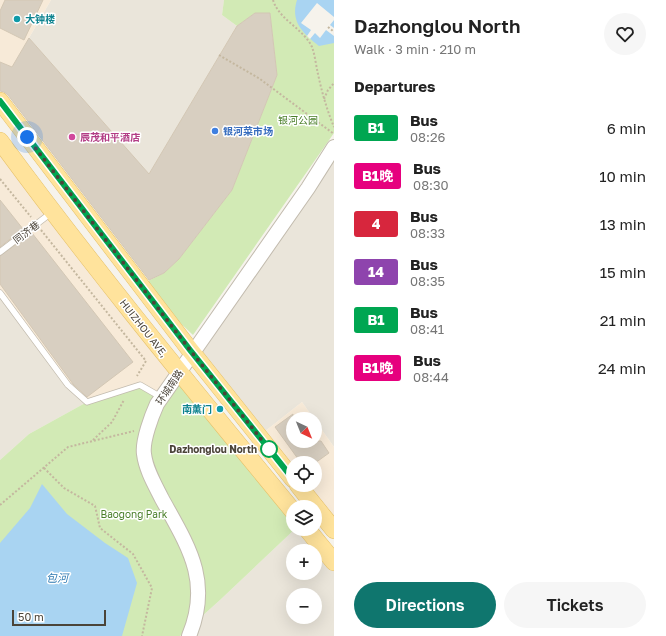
<!DOCTYPE html>
<meta charset="utf-8">
<style>
:root{--surface:#fff;--page:#f6f6f6;--text:#222;--muted:#767676;--accent:#0f766e}
body{margin:0;font-family:"Golos Text","Noto Sans SC",sans-serif;background:var(--page);color:var(--text);height:100vh;display:flex;flex-direction:column;font-size:15px;white-space:nowrap}
*{box-sizing:border-box;margin:0}
p{font-size:13px;color:var(--muted)}
.icon{flex:none;width:22px;height:22px;fill:none;stroke:currentColor;stroke-width:2;stroke-linecap:round;stroke-linejoin:round}
.map{position:relative;flex:1;overflow:hidden}
.details{display:flex;flex-direction:column;background:var(--surface);width:332px}
.details>*{flex:none}
.badge{padding:0 8px;border-radius:3px;font-size:14px;line-height:26px}
.needle{width:26px;rotate:137deg}
.tools{position:absolute;left:286px;top:412px;display:grid;gap:8px}
.tools a{display:grid;place-items:center;width:36px;height:36px;border-radius:50%;background:var(--surface);box-shadow:0 4px 16px #0002;font-size:20px}
.scale{position:absolute;left:12px;bottom:10px;width:94px;box-sizing:border-box;padding-left:4px;border:2px solid #4b4439;border-top:0;font-size:11px;line-height:14px;white-space:nowrap;color:#4b4439;-webkit-text-stroke:3px #fff;paint-order:stroke}
.you{position:absolute;width:20px;height:20px;margin:-10px;border:3px solid #fff;border-radius:50%;background:#1a73e8;box-shadow:0 0 0 6px #1a73e833}
.map>.badge{position:absolute;translate:-50% -50%;box-shadow:0 0 0 2px #fff}
h2{padding:0 20px;font-size:15px;line-height:36px}
.round{display:grid;place-items:center;flex:none;width:42px;height:42px;border-radius:21px;background:var(--page)}
.headline{display:flex;align-items:center;justify-content:space-between;height:68px;padding:0 20px}
h1{font-size:19px;font-weight:600;line-height:30px}
.primary-button{display:flex;gap:8px;margin-top:auto;padding:8px 20px}
.primary-button a{flex:1;height:46px;border-radius:24px;background:var(--accent);color:#fff;font-size:16px;font-weight:600;line-height:46px;text-align:center}
.primary-button a+a{background:var(--page);color:var(--text)}
ul{padding:0;list-style:none}
li{display:flex;align-items:center;gap:12px;height:48px;padding:0 20px}
li div{flex:1}
li b{display:block;font-size:15px}
li em{font-style:normal}
li .badge{min-width:44px;font-weight:700;text-align:center}
main{display:flex;flex:1;min-height:0}
.map>svg:first-child{display:block}
</style>
<main>
<div class="map">
<svg width="334" height="636" viewBox="0 0 334 636">
<rect width="100%" height="100%" fill="#f6f3ec"/>
<!-- residential -->
<path fill="#eae5da" fill-rule="evenodd" d="M51,0H224L222,15L237,26L149,174L29,38Z
M334,141V447L302,402L259,436L190,350Z
M0,293L87,402L29,434L0,460Z
M295,529H307L334,562V636H180L220,600ZM293,551H315V573H293ZM293,595H315V617H293Z"/>
<!-- commercial -->
<path fill="#f7ead8" d="M0,0H51L12,67L0,62Z
M0,141L176,369L159,396L87,402L68,385L0,293Z
M302,402L314,419H293V441H315V420L334,447V530L298,485H315V463H293V479L259,436Z"/>
<!-- green -->
<path fill="#d2eab5" d="M224,0H334V133L193,335L140,285L164,273L179,259L232,190L277,75L270,13H255L237,26L222,15Z
M176,369L293,511V529H295L220,600L180,636H0V460L29,434L87,402L140,385L159,396Z"/>
<!-- water -->
<path fill="#a9d4f2" d="M297,0H334V43L319,46C303,33 290,22 297,0Z
M42,484L67,514L105,543L128,558L137,583L122,636H0V543L30,508Z"/>
<!-- pier -->
<path fill="#f6f3ec" d="M317,3L334,17V20L330,25L334,28V36L326,30L320,38L315,33L310,39L307,36L311,30L301,23Z"/>
<!-- building -->
<path fill="#d8cfc1" stroke="#d3c7b4" d="M5,0H43L24,40L0,28V11Z
M255,13H270L277,75L232,190L179,259L164,273L149,280L8,95L4,92L0,91V62L12,67L29,38L149,174L237,26Z
M0,200L23,229L0,247Z
M32,233L133,362L87,397L73,384L0,284V256Z
M293,414V441H321L329,453L315,463H301L275,427Z"/>
<g fill="none" stroke-linecap="round" stroke-linejoin="round">
<!-- service casing -->
<g stroke="#c2bbae" stroke-width="7">
<path id="service" d="M0,252L51,213
M0,293L68,385L87,402L140,385L159,396"/>
</g>
<!-- tertiary casing -->
<g stroke="#c2bbae" stroke-width="16">
<path id="tertiary" d="M189,636C212,581 188,546 162,499C155,485 146,470 144,454C142,441 152,415 157,404L308,188L334,147"/>
</g>
<!-- primary casing -->
<g stroke="#e6c16a" stroke-width="18">
<path id="primary" d="M0,101L190,350L293,479
M0,141C93,268 193,389 293,511
M298,485L334,530
M307,529L334,562"/>
</g>
<!-- path -->
<path stroke="#c4b79f" stroke-width="2" stroke-dasharray="2 2" stroke-linecap="butt" d="M273,0C279,20 303,28 312,47C315,55 316,66 318,74C322,93 327,110 334,127
M328,27L334,32
M219,55L260,79L334,134
M324,99L328,90L334,83
M0,179L31,217
M41,230L146,361L137,376
M93,440L112,422L124,400
M44,468L64,488L95,506L100,528L133,554L152,588L142,636
M0,505L68,447L134,431"/>
<!-- service -->
<use href="#service" stroke="#fff" stroke-width="5.5"/>
<!-- tertiary -->
<use href="#tertiary" stroke="#fff" stroke-width="14"/>
<!-- primary -->
<use href="#primary" stroke="#ffe39c" stroke-width="17"/>
</g>
<g fill="none" stroke-linecap="round" stroke-linejoin="round">
<!-- line casing -->
<g stroke="#fff" stroke-width="9">
<path id="line" d="M0,101L190,350L293,479"/>
</g>
<!-- line -->
<use href="#line" stroke="#00a651" stroke-width="6"/>
<!-- walk -->
<path stroke="#4b4439" stroke-width="4" stroke-dasharray="0 7.2" d="M27,137L190,350L269,449"/>
</g>
<!-- markers -->
<g fill="#0f9aa8" stroke="#fff" stroke-width="1.5">
<circle cx="17" cy="19" r="4"/>
<circle cx="220" cy="409" r="4"/>
</g>
<circle fill="#3f7fe0" stroke="#fff" stroke-width="1.5" cx="215" cy="131" r="4"/>
<circle fill="#d1479c" stroke="#fff" stroke-width="1.5" cx="72" cy="137" r="4"/>
<circle fill="#fff" stroke="#00a651" stroke-width="2" cx="269" cy="449" r="8"/>
<g text-anchor="middle" stroke-width="3" stroke-linejoin="round" paint-order="stroke">
<!-- culture labels -->
<g font-size="10" font-weight="bold" fill="#0d838f" stroke="#fff" text-anchor="start">
<text x="25" y="23">大钟楼</text>
<text x="212" y="413" text-anchor="end">南薰门</text>
</g>
<!-- park labels -->
<g font-size="10" fill="#4a7f2a" stroke="#fff">
<text x="298" y="124">银河公园</text>
<text x="134" y="518">Baogong Park</text>
</g>
<!-- shop labels -->
<g font-size="10" font-weight="bold" fill="#366cbe" stroke="#fff" text-anchor="start">
<text x="223" y="135">银河菜市场</text>
</g>
<!-- hotel labels -->
<g font-size="10" font-weight="bold" fill="#b23c85" stroke="#fff" text-anchor="start">
<text x="80" y="141">辰茂和平酒店</text>
</g>
<!-- street labels -->
<g font-size="10" fill="#4b4439" stroke="#fff">
<text transform="translate(26 232) rotate(-37)" y="4">同济巷</text>
<text transform="translate(144 328) rotate(52)" y="4">HUIZHOU AVE,</text>
<text transform="translate(169 387) rotate(-56)" y="4">环城南路</text>
</g>
<!-- stop labels -->
<g font-size="10" font-weight="bold" fill="#4b4439" stroke="#fff" text-anchor="end">
<text x="257" y="453">Dazhonglou North</text>
</g>
<!-- water labels -->
<g font-size="11" font-style="italic" fill="#2e7ab2" stroke="#fff">
<text x="57" y="582">包河</text>
</g>
</g>
</svg>
<div class="tools">
<a><svg class="needle" viewBox="-14 -14 28 28"><path d="M0-13l5 13h-10z" fill="#e53935"/><path d="M0 13l5-13h-10z" fill="#767676"/></svg></a>
<a><svg class="icon" aria-label="locate" viewBox="0 0 24 24"><circle cx="12" cy="12" r="6"/><path d="M12 2v4M12 18v4M2 12h4M18 12h4"/></svg></a>
<a><svg class="icon" aria-label="layers" viewBox="0 0 24 24"><path d="M12 4l9 5-9 5-9-5zM3 14l9 5 9-5"/></svg></a>
<a>+</a>
<a>−</a>
</div>
<div class="scale">50 m</div>
<div class="you" style="left:27px;top:137px"></div>
</div>
<section class="details">
<div class="headline"><div><h1>Dazhonglou North</h1><p>Walk · 3 min · 210 m</p></div><a class="round"><svg class="icon" aria-label="heart" viewBox="0 0 24 24"><path d="M12 20l-8-8c-3-5 5-10 8-4 3-6 11-1 8 4z"/></svg></a></div>
<h2>Departures</h2>
<ul>
<li><span class="badge" style="background:#00a651;color:#fff">B1</span><div><b>Bus</b><p>08:26</p></div><em>6 min</em></li>
<li><span class="badge" style="background:#e6007e;color:#fff">B1晚</span><div><b>Bus</b><p>08:30</p></div><em>10 min</em></li>
<li><span class="badge" style="background:#d7263d;color:#fff">4</span><div><b>Bus</b><p>08:33</p></div><em>13 min</em></li>
<li><span class="badge" style="background:#8e44ad;color:#fff">14</span><div><b>Bus</b><p>08:35</p></div><em>15 min</em></li>
<li><span class="badge" style="background:#00a651;color:#fff">B1</span><div><b>Bus</b><p>08:41</p></div><em>21 min</em></li>
<li><span class="badge" style="background:#e6007e;color:#fff">B1晚</span><div><b>Bus</b><p>08:44</p></div><em>24 min</em></li>
</ul>
<div class="primary-button"><a>Directions</a><a>Tickets</a></div>
</section>
</main>
